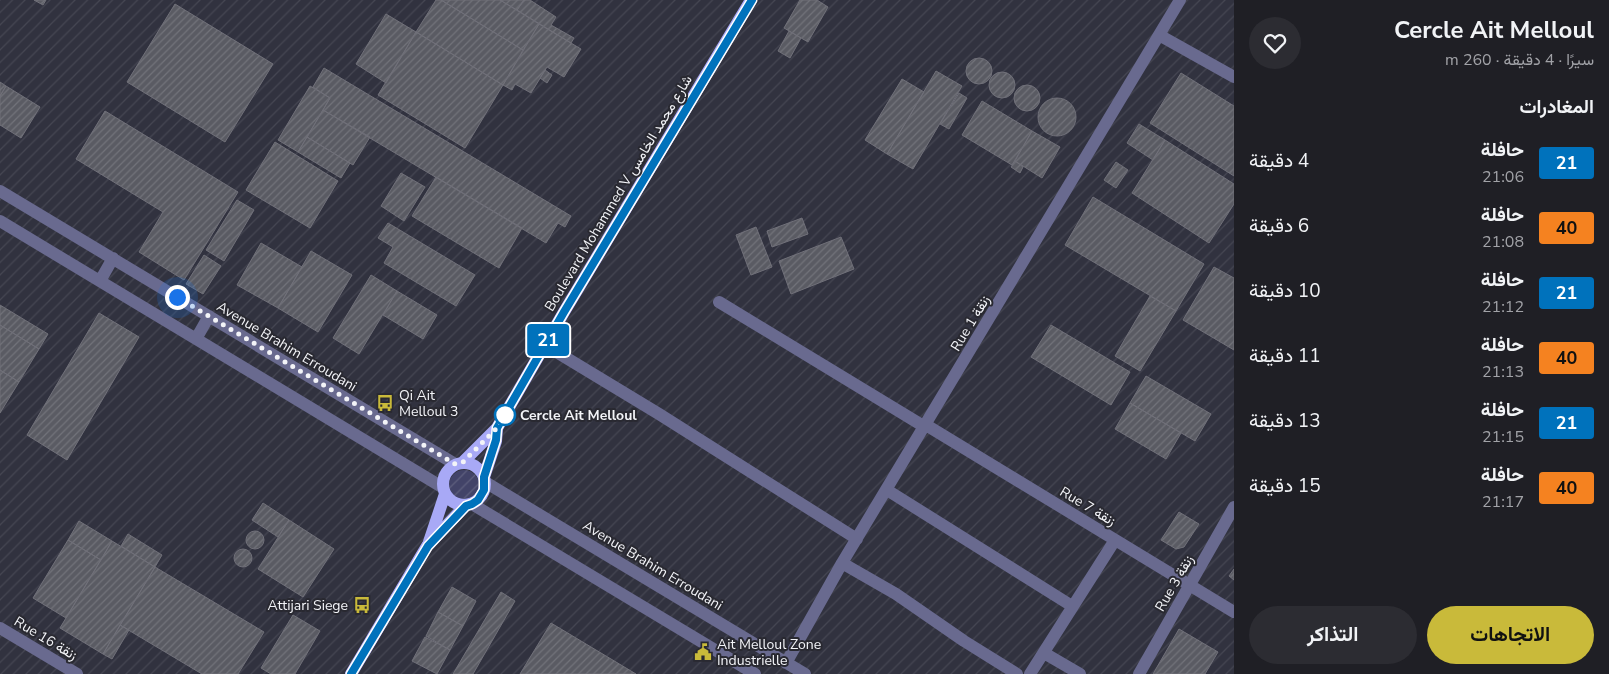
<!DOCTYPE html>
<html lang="ar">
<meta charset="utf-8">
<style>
:root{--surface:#1f1f25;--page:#2c2c32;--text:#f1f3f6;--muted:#a1a2a7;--accent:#c9ba3a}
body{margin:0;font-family:"Nunito Sans",Vazirmatn,sans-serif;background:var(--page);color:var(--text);direction:rtl;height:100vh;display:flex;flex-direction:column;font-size:19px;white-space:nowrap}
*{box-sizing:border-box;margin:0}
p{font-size:16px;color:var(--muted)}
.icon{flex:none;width:28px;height:28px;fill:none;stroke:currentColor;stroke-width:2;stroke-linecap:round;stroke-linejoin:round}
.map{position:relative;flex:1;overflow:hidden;direction:ltr}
.side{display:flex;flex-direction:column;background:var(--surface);width:375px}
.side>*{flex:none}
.badge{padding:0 10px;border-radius:4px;font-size:18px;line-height:32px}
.you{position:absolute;width:25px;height:25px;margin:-12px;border:4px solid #fff;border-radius:50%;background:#1a73e8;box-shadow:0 0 0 8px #1a73e833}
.map>.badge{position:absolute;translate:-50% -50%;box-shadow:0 0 0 2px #fff}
h2{padding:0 15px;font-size:19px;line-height:45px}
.round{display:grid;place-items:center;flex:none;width:52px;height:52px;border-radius:26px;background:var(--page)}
.headline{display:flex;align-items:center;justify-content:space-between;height:85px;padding:0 15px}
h1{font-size:24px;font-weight:700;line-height:38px}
.cta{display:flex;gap:10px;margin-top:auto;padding:10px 15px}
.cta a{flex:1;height:58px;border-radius:30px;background:var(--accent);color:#111;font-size:20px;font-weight:700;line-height:58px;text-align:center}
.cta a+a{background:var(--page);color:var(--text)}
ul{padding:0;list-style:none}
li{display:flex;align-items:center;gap:15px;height:65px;padding:0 15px}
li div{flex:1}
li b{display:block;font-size:19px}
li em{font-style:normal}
li .badge{min-width:55px;font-weight:700;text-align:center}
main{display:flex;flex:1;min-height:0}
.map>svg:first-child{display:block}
</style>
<main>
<section class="side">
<div class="headline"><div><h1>Cercle Ait Melloul</h1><p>سيرًا · 4 دقيقة · 260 m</p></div><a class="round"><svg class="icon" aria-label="heart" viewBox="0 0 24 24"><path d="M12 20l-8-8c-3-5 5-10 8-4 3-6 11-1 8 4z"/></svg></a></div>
<h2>المغادرات</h2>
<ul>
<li><span class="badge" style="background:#0072bc;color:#fff">21</span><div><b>حافلة</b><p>21:06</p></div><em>4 دقيقة</em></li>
<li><span class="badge" style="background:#f58220;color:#111">40</span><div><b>حافلة</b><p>21:08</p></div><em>6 دقيقة</em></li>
<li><span class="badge" style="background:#0072bc;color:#fff">21</span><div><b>حافلة</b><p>21:12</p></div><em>10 دقيقة</em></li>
<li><span class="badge" style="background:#f58220;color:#111">40</span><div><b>حافلة</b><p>21:13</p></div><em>11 دقيقة</em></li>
<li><span class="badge" style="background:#0072bc;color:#fff">21</span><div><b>حافلة</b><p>21:15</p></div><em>13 دقيقة</em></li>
<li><span class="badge" style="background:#f58220;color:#111">40</span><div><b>حافلة</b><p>21:17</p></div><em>15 دقيقة</em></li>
</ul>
<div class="cta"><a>الاتجاهات</a><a>التذاكر</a></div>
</section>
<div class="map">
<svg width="1234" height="674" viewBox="0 0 1234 674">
<defs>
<pattern id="industrial-furrows" width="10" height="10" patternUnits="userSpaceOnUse" patternTransform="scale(1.25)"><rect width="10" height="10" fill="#31323f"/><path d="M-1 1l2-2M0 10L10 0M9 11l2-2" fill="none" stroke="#454652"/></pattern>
<pattern id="garden-furrows" width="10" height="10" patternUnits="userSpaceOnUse" patternTransform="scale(1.25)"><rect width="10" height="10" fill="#424368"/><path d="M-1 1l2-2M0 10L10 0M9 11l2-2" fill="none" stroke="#5e5f7e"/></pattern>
<pattern id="building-hatch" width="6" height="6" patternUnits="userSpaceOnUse" patternTransform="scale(1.25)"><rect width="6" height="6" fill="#5a5b63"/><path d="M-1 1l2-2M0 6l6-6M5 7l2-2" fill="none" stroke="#72737a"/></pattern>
</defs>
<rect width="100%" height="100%" fill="#292931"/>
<!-- industrial -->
<path fill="url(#industrial-furrows)" d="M0,0H1234V674H0Z"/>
<!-- garden -->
<path fill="url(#garden-furrows)" d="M449 485a15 15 0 1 1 30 0a15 15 0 1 1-30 0Z"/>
<!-- building -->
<path fill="url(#building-hatch)" stroke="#707079" d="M34,0H46L43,5Z
M436,0H441L523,50L503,85L416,32Z
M441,0H500L539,24L523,50Z
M500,0H524L517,10Z
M524,0H530L556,17L551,25L574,38L571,43L517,10Z
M800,0H817L828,7L808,42L784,28Z
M175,4L273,64L225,142L127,82Z
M386,14L416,32L386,83L356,64Z
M539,24L581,49L564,77L547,67L531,93L515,84L512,90L503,85Z
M789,31L801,38L790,58L778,51Z
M416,32L503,85L465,148L378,95Z
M966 71a13 13 0 1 1 26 0a13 13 0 1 1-26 0Z
M324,68L571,216L565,227L558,223L546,243L323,110L330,98L313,87Z
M545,70L552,75L547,83L540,78Z
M936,71L962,86L913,169L887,154Z
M989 85a13 13 0 1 1 26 0a13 13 0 1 1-26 0Z
M1181,73L1234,106V176L1150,123Z
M902,79L924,92L887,154L865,140Z
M0,82L6,86L0,96Z
M1014 98a13 13 0 1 1 26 0a13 13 0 1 1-26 0Z
M6,86L40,107L21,138L0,125V96Z
M310,86L330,98L298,152L278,140Z
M959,93L967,98L949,129L940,124Z
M1038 117a19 19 0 1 1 38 0a19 19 0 1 1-38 0Z
M982,101L1032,131L1012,165L962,135Z
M323,110L370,137L353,165L307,137Z
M105,111L238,192L184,280L139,252L163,212L76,159Z
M1139,124L1165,140L1153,160L1127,143Z
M1032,131L1060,147L1042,178L1015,161Z
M307,137L350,163L341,178L298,152Z
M1165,140L1234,184V204L1209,243L1132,193Z
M275,142L338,181L310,228L246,190Z
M1015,161L1023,167L1020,173L1011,167Z
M1116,162L1128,170L1116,188L1104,180Z
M401,173L425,187L404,221L381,206Z
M436,177L522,228L499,268L412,216Z
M1093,197L1204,264L1176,311L1065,245Z
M237,200L254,210L224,261L206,250Z
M802,218L808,234L772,247L767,231Z
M388,223L475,275L456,306L384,263L393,247L378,238Z
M756,227L772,267L751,275L736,235Z
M841,237L854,269L791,294L779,261Z
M261,243L302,267L278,308L237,285Z
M311,251L352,275L318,332L278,308Z
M204,255L221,266L203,294L186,284Z
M1214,267L1234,278V350L1183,320Z
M371,275L397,291L359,354L333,338Z
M397,291L437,315L423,339L383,315Z
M1150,296L1176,311L1140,371L1115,356Z
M0,305L48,334L39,349L0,325Z
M99,313L139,337L67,460L27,435Z
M0,325L39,349L19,382L0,370Z
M1051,325L1130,372L1111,405L1031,357Z
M0,370L19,382L0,413Z
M1146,376L1211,414L1195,441L1130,403Z
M1130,403L1181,433L1166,459L1115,429Z
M263,503L289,520L278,537L252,520Z
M1179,512L1199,524L1184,547L1176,549L1161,540Z
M289,520L334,549L303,597L258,569Z
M79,521L112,541L101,560L68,540Z
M246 540a9 9 0 1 1 18 0a9 9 0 1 1-18 0Z
M128,534L162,555L155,567L121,546Z
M68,540L101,560L66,618L33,598Z
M112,541L155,567L103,654L60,628Z
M234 558a9 9 0 1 1 18 0a9 9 0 1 1-18 0Z
M155,567L264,632L238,674H202L120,625Z
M1234,569V580L1229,576Z
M452,587L476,601L463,626L438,612Z
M501,592L515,601L473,674H453Z
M438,612L463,626L450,650L426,636Z
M293,615L320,631L295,674H271L261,668Z
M551,623L636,674H520Z
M120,625L129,630L112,659L103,654Z
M1179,629L1218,652L1205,674H1153Z
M425,637L450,650L437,674L412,661Z"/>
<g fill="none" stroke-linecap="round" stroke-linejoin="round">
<!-- minor -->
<path stroke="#696a8f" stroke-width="12" d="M1159,35L1234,77
M0,191L455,464
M0,221L442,487
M100,281L113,258
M719,302L925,427
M196,339L209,316
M545,345L659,414L857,539
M926,425L1234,612
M485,482L805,674
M887,490L1072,606
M472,504L755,674
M842,563L896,594L964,641L1017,674
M0,628L77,674
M1044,653L1080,674
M786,663L842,563L1180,0
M1030,674L1115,540
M1139,674L1234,507"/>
<!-- major -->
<path stroke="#a8a9f6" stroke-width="12" d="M463,462L497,428L564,312L751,0
M443 484a21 21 0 1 1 42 0a21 21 0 1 1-42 0Z
M484,477L496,441L497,428
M429,542L445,494
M351,674L427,546L466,505"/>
</g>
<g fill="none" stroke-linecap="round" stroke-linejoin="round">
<!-- line casing -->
<g stroke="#fff" stroke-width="11">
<path id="line" d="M351,674L428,546L466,506L472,504L478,500L484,490V477L496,440L497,428L564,312L752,0"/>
</g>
<!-- line -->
<use href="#line" stroke="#0072bc" stroke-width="8"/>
<!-- walk -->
<path stroke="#f3f4f8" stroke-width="5" stroke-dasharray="0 9" d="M177,297L455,464L463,462L497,428L506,412L505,415"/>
</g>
<!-- icons -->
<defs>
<g id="bus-bare" transform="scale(1.35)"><path d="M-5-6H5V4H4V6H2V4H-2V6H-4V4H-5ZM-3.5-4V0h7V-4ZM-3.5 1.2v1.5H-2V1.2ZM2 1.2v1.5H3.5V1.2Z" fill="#c9ba3a" stroke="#292931" stroke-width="2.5" paint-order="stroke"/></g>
<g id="civic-bare" transform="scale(1.35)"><path d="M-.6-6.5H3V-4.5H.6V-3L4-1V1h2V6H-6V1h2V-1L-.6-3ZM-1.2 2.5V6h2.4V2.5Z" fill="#c9ba3a" stroke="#292931" stroke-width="2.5" paint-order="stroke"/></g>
</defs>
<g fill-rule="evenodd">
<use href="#bus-bare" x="385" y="403"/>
<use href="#bus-bare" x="362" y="605"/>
<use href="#civic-bare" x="703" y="652"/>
</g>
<!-- markers -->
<circle fill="#fff" stroke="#0072bc" stroke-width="2.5" cx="505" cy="415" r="10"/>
<g text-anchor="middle" stroke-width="4" stroke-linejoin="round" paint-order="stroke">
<!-- street labels -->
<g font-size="14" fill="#f3f4f8" stroke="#292931">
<text transform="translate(618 193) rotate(-59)" y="5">Boulevard Mohammed V شارع محمد الخامس</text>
<text transform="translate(970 323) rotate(-59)" y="5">Rue 1 زنقة</text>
<text transform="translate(287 346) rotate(31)" y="5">Avenue Brahim Erroudani</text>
<text transform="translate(1088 506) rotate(31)" y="5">Rue 7 زنقة</text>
<text transform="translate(653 565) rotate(31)" y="5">Avenue Brahim Erroudani</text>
<text transform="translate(1174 583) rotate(-60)" y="5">Rue 3 زنقة</text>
<text transform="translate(46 638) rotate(31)" y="5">Rue 16 زنقة</text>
</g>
<!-- poi labels -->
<g font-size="14" fill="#f3f4f8" stroke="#292931" text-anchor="start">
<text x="399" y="400">Qi Ait<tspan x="399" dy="16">Melloul 3</tspan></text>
<text x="348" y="610" text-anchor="end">Attijari Siege</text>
<text x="717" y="649">Ait Melloul Zone<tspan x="717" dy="16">Industrielle</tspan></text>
</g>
<!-- stop labels -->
<g font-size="14" font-weight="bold" fill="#f3f4f8" stroke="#292931" text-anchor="start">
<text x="520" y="420">Cercle Ait Melloul</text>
</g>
</g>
</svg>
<div class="you" style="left:177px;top:297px"></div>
<b class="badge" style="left:548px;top:340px;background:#0072bc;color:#fff">21</b>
</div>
</main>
